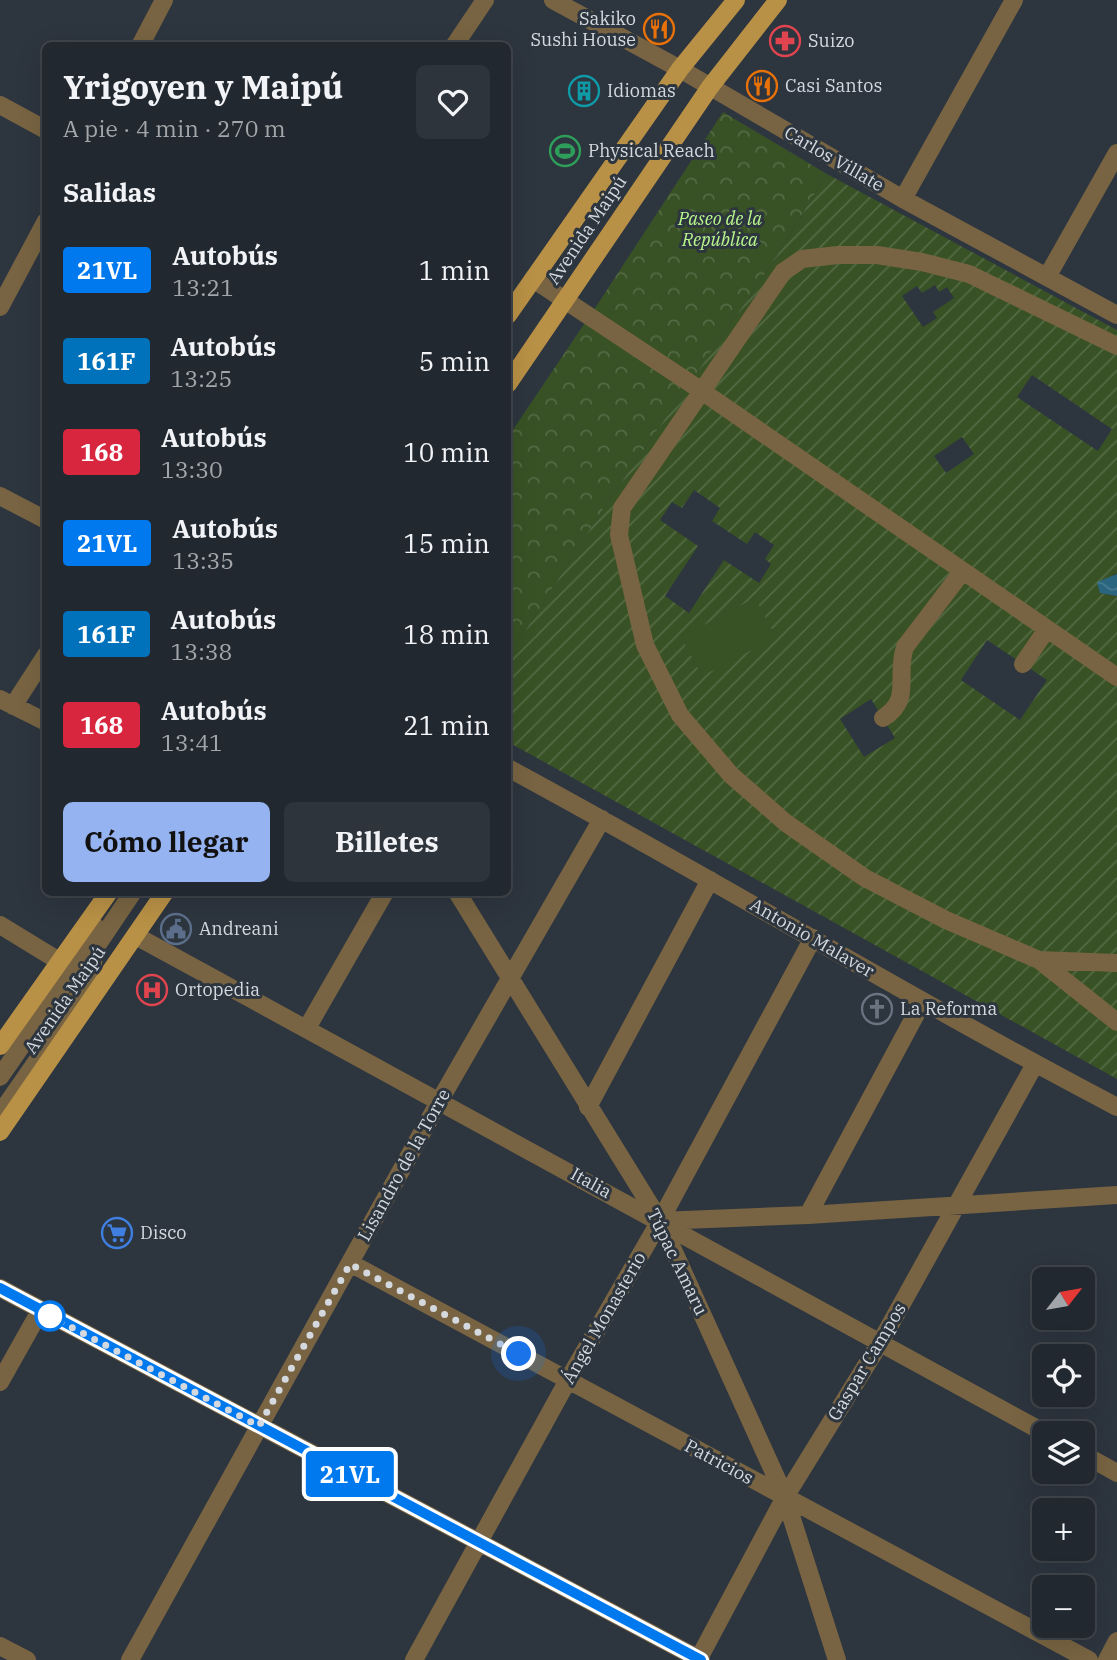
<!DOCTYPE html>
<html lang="es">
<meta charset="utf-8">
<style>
:root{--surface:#22282f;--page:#2e343b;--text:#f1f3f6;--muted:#a2a6aa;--line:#3f444b;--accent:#95b2f1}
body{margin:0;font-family:"IBM Plex Serif",serif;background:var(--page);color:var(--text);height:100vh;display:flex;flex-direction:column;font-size:26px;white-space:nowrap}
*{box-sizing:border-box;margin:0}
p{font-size:23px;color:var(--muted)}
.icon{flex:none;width:38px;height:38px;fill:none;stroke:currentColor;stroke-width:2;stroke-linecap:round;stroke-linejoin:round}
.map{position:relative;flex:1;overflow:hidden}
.panel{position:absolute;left:42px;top:42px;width:469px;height:854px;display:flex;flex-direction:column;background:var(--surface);border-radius:10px;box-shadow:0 7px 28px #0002,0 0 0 2px var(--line)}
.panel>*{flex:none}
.badge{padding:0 14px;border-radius:5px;font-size:24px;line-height:46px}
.needle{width:46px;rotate:59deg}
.buttons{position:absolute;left:1032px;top:1267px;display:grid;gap:14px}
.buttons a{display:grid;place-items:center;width:63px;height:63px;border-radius:10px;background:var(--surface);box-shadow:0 7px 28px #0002,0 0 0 2px var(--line);font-size:35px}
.you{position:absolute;width:35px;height:35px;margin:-18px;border:5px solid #fff;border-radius:50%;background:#1a73e8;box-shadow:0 0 0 10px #1a73e833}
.map>.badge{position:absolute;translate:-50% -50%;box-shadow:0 0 0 4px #fff}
h2{padding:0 21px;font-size:26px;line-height:63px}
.round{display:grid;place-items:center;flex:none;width:74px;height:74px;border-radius:10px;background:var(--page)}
.head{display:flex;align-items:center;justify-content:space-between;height:119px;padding:0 21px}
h1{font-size:33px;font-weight:700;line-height:52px}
.action{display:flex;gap:14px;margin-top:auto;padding:14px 21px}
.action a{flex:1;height:80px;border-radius:10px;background:var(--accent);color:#111;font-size:28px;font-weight:700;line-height:80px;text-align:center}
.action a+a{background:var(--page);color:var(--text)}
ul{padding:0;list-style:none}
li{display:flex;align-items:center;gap:21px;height:91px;padding:0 21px}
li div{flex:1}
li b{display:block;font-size:26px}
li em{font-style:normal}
li .badge{min-width:77px;font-weight:700;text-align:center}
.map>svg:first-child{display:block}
</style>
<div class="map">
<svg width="1117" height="1660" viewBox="0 0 1117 1660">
<defs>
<pattern id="forest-crowns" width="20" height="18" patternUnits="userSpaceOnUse" patternTransform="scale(1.75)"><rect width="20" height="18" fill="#385225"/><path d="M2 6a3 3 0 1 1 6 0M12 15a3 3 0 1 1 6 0" fill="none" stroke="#546a44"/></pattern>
<pattern id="garden-furrows" width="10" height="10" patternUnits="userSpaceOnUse" patternTransform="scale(1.75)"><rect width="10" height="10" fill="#385225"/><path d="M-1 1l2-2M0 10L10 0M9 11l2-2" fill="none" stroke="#546a44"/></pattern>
<pattern id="water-waves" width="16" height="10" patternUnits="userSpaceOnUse" patternTransform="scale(1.75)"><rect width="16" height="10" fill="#29657e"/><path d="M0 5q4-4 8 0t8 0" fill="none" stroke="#477a90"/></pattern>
</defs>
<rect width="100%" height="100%" fill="#2d353f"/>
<!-- forest -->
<path fill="url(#forest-crowns)" d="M723,112L827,174L771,265L607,503L508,658V437L601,299Z"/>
<!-- garden -->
<path fill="url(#garden-furrows)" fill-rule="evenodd" d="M827,174L1117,330V574H1114L1100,593L1117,596V1079L508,742V658L607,503L771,265ZM935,285L939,292L947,287L954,298L933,312L937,318L923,327L902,296L917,286L922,293ZM1032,375L1112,429L1098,451L1017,397ZM962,437L974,454L946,473L934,456ZM694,490L720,508L712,521L747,544L755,532L774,545L765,559L771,564L759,583L724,560L689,613L665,596L698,546L660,520L672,502L682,508ZM987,640L1047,680L1020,720L961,680ZM871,699L895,738L864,757L840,719Z"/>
<!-- pitch -->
<path fill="#385225" d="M755,598L776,637L702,676L681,637Z"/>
<!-- water -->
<path fill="url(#water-waves)" d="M1117,574V596L1100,593L1097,582Z"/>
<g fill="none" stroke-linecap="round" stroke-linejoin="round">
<!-- minor -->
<path stroke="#786442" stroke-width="18" d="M553,0L680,69L903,199L1117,315
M140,46L164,0
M454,46L485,0
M0,105L46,130
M903,199L1014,0
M1047,277L1117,153
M533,279L690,383L1117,677
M0,307L46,221
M1117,346L969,274L922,262L877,255H838L802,259L783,272L622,508L619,535L645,645L680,715L731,775L786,823L865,878L946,920L1039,960L1117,963
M0,496L46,520
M1023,664L1047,629
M0,699L46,722
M13,706L46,655
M883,718C913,699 895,677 905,647L962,572
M508,768C712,878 911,999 1117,1107
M457,892L660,1221L785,1497L837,1660
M0,925L72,969
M136,936L1045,1433
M1039,960L1117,1022
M307,1028L385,892
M0,1077L65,983L79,954L96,927
M588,1107L710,880
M0,1114L71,1012L93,963L96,947L133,892
M808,1215L923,1001
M660,1221L808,1215L1117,1195
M350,1263L1089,1660
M0,1288L701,1660
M0,1382L40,1311
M1083,1454L1117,1473
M0,1646L27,1660
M130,1660L440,1100L602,819
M414,1660L568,1380L660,1221L813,938
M698,1660L785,1497L880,1343L1035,1064
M1107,1660L1117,1641"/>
<!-- major -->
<path stroke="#b99146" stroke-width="18" d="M508,315L680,69L736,0
M508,384L710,87L778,0
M0,1046L109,892
M0,1132L165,892"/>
</g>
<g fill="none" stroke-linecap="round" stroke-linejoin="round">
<!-- line casing -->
<g stroke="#fff" stroke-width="16">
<path id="line" d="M0,1288L701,1660"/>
</g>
<!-- line -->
<use href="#line" stroke="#0079ef" stroke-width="10"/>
<!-- walk -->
<path stroke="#d4d9df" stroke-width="7" stroke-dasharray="0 12.6" d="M50,1316L259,1426L350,1264L519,1354"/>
</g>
<!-- icons -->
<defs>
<g id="restaurant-ring" transform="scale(1.575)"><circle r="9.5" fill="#2d353f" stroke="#e8710a" stroke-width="1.5"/><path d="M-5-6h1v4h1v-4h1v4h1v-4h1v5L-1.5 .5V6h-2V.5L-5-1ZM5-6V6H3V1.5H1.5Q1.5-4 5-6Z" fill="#e8710a"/></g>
<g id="pharmacy-ring" transform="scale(1.575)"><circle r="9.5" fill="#2d353f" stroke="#e0444e" stroke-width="1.5"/><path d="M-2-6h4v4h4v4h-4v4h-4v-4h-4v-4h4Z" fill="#e0444e"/></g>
<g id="building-ring" transform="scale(1.575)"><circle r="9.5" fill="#2d353f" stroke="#0f9aa8" stroke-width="1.5"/><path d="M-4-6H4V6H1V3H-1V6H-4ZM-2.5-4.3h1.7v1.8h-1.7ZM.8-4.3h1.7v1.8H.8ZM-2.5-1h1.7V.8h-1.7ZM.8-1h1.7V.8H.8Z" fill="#0f9aa8"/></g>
<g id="stadium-ring" transform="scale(1.575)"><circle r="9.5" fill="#2d353f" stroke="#2e9e5b" stroke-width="1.5"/><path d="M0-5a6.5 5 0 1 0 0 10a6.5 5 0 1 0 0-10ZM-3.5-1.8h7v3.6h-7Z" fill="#2e9e5b"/></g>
<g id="civic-ring" transform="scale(1.575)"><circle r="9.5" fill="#2d353f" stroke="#5c6f8a" stroke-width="1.5"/><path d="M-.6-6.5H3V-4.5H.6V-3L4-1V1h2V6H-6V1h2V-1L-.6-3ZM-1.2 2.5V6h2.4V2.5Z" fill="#5c6f8a"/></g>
<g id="hospital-ring" transform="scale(1.575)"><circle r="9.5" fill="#2d353f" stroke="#e0444e" stroke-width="1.5"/><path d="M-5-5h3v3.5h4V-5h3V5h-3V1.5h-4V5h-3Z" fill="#e0444e"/></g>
<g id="church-ring" transform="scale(1.575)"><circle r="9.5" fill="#2d353f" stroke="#6b7280" stroke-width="1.5"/><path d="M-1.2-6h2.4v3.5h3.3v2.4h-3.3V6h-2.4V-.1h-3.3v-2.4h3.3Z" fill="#6b7280"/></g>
<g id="supermarket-ring" transform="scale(1.575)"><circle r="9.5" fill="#2d353f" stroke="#3f7fe0" stroke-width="1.5"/><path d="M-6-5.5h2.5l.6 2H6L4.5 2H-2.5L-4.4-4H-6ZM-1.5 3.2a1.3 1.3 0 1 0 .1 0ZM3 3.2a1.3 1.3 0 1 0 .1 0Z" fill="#3f7fe0"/></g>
</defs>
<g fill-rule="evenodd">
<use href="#restaurant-ring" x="659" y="29"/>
<use href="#pharmacy-ring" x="785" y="41"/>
<use href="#restaurant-ring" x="762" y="86"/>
<use href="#building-ring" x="584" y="91"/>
<use href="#stadium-ring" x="565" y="151"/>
<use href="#civic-ring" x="176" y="929"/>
<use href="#hospital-ring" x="152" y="990"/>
<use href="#church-ring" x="877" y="1009"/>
<use href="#supermarket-ring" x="117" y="1233"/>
</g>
<!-- markers -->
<circle fill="#fff" stroke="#0079ef" stroke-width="3.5" cx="50" cy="1316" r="14"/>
<g text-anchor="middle" stroke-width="6" stroke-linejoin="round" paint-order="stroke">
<!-- poi labels -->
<g font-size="18" fill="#d4d9df" stroke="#2d353f" text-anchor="start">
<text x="636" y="25" text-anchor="end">Sakiko<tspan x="636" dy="21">Sushi House</tspan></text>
<text x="808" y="47">Suizo</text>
<text x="785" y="92">Casi Santos</text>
<text x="607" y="97">Idiomas</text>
<text x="588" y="157">Physical Reach</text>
<text x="199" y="935">Andreani</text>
<text x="175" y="996">Ortopedia</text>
<text x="900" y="1015">La Reforma</text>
<text x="140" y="1239">Disco</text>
</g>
<!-- street labels -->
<g font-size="18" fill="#d4d9df" stroke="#2d353f">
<text transform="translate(834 159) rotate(30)" y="6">Carlos Villate</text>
<text transform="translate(587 230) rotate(-56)" y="6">Avenida Maipú</text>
<text transform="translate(812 938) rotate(30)" y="6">Antonio Malaver</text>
<text transform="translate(65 1000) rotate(-55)" y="6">Avenida Maipú</text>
<text transform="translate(404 1165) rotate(-61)" y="6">Lisandro de la Torre</text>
<text transform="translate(591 1183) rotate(29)" y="6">Italia</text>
<text transform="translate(677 1262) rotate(64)" y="6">Túpac Amaru</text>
<text transform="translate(604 1318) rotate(-60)" y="6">Ángel Monasterio</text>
<text transform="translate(867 1362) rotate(-59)" y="6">Gaspar Campos</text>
<text transform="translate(719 1462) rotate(28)" y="6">Patricios</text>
</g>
<!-- park labels -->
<g font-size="18" font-style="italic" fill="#b9f88c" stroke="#2d353f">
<text x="720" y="225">Paseo de la<tspan x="720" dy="21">República</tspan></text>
</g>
</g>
</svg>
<div class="buttons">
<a><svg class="needle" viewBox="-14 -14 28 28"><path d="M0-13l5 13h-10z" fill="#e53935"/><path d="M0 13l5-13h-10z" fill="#a2a6aa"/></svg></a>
<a><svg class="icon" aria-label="locate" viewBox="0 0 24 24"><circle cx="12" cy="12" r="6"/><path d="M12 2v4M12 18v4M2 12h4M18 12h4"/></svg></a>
<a><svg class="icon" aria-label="layers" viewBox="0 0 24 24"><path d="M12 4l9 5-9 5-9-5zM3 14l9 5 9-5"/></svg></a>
<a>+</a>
<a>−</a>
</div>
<div class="you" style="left:519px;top:1354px"></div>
<b class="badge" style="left:350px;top:1474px;background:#0079ef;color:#fff">21VL</b>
<section class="panel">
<div class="head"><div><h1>Yrigoyen y Maipú</h1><p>A pie · 4 min · 270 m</p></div><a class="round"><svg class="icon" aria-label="heart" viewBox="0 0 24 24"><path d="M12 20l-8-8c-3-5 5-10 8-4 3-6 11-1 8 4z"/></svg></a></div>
<h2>Salidas</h2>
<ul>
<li><span class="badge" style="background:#0079ef;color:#fff">21VL</span><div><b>Autobús</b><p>13:21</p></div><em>1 min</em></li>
<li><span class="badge" style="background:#0072bc;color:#fff">161F</span><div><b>Autobús</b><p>13:25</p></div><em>5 min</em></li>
<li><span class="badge" style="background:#d7263d;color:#fff">168</span><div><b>Autobús</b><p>13:30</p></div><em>10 min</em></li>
<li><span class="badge" style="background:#0079ef;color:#fff">21VL</span><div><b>Autobús</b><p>13:35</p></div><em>15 min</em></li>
<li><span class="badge" style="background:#0072bc;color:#fff">161F</span><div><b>Autobús</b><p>13:38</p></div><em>18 min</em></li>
<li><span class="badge" style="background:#d7263d;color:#fff">168</span><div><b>Autobús</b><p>13:41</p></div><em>21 min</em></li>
</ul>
<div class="action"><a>Cómo llegar</a><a>Billetes</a></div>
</section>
</div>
